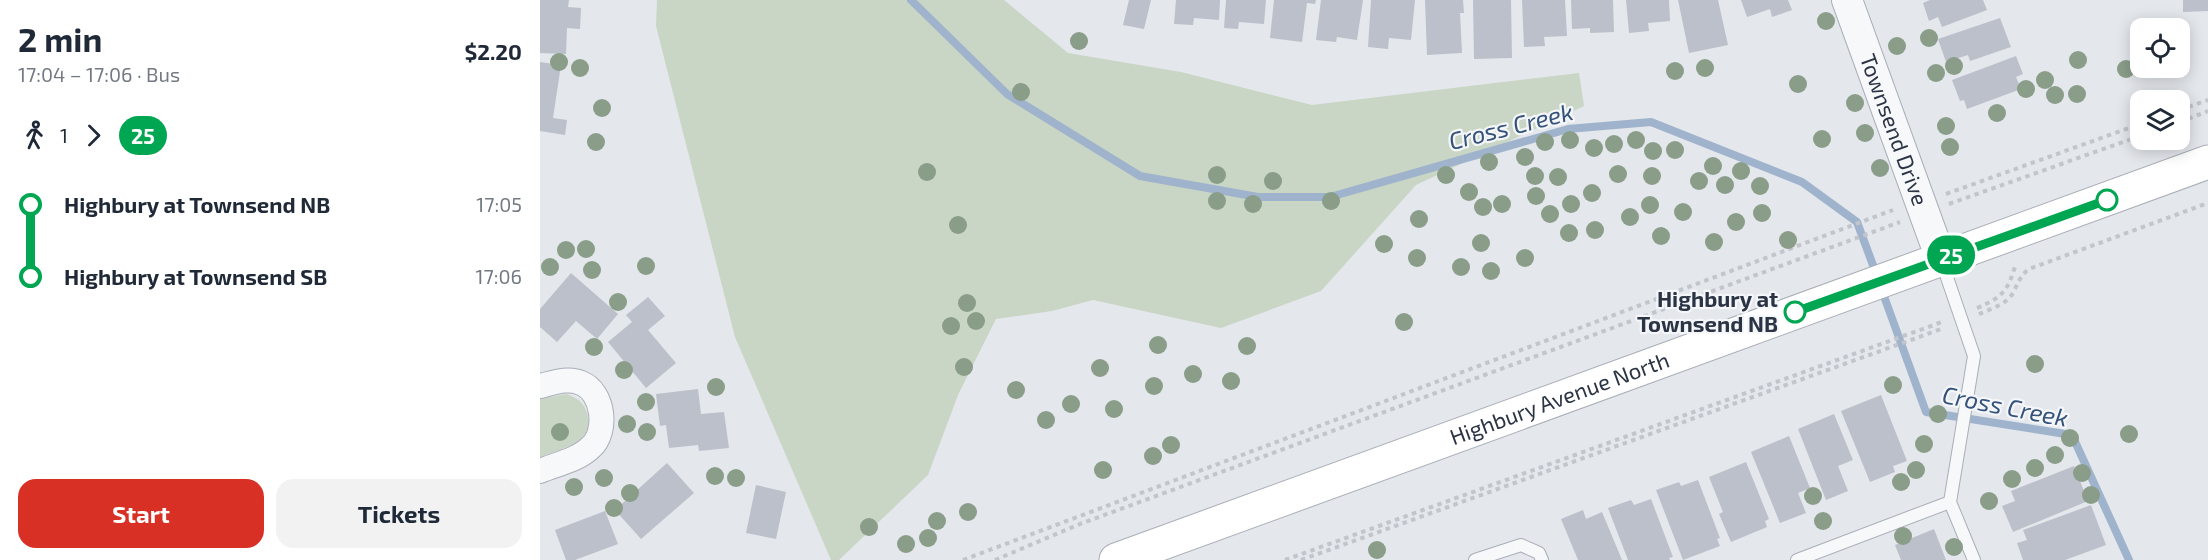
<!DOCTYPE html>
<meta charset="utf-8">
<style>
:root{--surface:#fff;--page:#f2f2f3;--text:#1f2937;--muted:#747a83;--accent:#d93025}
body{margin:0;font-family:"Exo 2",sans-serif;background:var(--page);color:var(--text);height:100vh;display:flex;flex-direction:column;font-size:22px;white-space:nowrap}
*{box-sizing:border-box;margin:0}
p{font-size:20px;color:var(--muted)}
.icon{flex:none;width:33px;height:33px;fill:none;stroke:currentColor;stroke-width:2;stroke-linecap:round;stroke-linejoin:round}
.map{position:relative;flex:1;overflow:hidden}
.sheet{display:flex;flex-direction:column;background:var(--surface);width:540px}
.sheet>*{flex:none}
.badge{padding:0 12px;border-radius:20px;font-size:21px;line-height:39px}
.fabs{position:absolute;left:1590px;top:18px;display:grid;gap:12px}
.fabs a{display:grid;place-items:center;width:60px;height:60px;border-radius:12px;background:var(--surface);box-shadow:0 3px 15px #0003;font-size:30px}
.map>.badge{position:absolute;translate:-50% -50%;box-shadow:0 0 0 3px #fff}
.legs{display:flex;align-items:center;gap:9px;height:66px;padding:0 18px;font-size:20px}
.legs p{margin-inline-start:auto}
.headline{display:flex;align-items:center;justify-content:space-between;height:102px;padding:0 18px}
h1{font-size:33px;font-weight:700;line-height:45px}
.action{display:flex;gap:12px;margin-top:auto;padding:12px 18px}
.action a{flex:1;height:69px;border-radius:18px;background:var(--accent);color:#fff;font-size:24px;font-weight:700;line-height:69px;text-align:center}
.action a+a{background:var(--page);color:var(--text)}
ul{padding:0 18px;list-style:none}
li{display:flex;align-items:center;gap:21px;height:72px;font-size:22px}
li i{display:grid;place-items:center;width:9px;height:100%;margin:0 8px;background:currentColor}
li i::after{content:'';width:15px;height:15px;margin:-8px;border:4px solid;border-radius:50%;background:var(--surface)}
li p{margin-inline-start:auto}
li:first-child i{background:linear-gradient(#0000 50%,currentColor 0)}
li:last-child i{background:linear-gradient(currentColor 50%,#0000 0)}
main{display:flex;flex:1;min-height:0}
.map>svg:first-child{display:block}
</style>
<main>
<section class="sheet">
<div class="headline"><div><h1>2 min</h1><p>17:04 – 17:06 · Bus</p></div><b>$2.20</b></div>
<div class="legs"><svg class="icon" aria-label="walk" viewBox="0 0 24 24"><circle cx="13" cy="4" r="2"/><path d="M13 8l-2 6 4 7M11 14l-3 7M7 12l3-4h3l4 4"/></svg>1<svg class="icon" aria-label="forward" viewBox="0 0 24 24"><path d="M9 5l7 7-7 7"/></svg><b class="badge" style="background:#00a651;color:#fff">25</b></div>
<ul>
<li><i style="color:#00a651"></i><b>Highbury at Townsend NB</b><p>17:05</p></li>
<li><i style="color:#00a651"></i><b>Highbury at Townsend SB</b><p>17:06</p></li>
</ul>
<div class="action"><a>Start</a><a>Tickets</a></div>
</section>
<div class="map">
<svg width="1668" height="560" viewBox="0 0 1668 560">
<rect width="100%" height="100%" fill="#e4e7ec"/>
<!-- green -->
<path fill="#c9d6c5" d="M117,0H464L528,53L641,72L772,105L1039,73L1044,106L876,185L781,291L681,328L553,300L512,311L456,319L418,395L388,475L299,560H291L195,337L116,26Z
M26,394C36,397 44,402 47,413C56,443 21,449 0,457V399Z"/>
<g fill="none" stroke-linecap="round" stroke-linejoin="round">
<!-- stream -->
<path stroke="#9fb4cc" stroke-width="8" d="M371,0L467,94L600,176L718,197H790L1028,129L1111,122L1262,182L1317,222L1337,276
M1341,288L1386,412L1532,435L1589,560"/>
</g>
<!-- building -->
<path fill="#bbc0ca" d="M0,0H29L28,7L41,8L40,29L27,28L26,54L0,53Z
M589,0H611L604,29L583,25Z
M636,0H680L679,20L654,18L653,25L634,24Z
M686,0H726L724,24L699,22L698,29L684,28Z
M734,0H776L775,4L767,3L762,42L730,38Z
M781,0H823L817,40L797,37L796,42L776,40Z
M831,0H875L871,40L849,38L848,49L828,47Z
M885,0H923L924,13H920L922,53L887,55Z
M933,0H971L972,58L934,59Z
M982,0H1025L1027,36L1004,37L1005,46L984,47Z
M1031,0H1073L1074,32L1050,33V28L1032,29Z
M1086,0H1129L1130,21L1108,23L1109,31L1089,33Z
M1138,0H1178L1188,45L1149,53Z
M1201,0H1248L1252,10L1232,17L1230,9L1207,17Z
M1390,0H1443L1447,10L1402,27L1398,17L1389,21L1383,3Z
M1643,0H1668V11L1643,12Z
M1460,18L1471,47L1430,61L1428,55L1406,62L1398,39Z
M1476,56L1483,74L1476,77L1481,89L1427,109L1424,100L1420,101L1412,80Z
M0,62L21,65L13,118L27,120L25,135L0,131Z
M31,273L78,314L57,339L36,321L17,342L0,327V309Z
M108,297L125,316L108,330L136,363L106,388L68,342L92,322L86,315Z
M158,389L161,414L184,412L189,448L159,451L158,445L129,448L126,425L120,426L116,394Z
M1341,395L1367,461L1353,466L1355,472L1330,482L1301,411Z
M1294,414L1313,460L1298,466L1308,491L1286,500L1258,429Z
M1249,436L1270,488L1258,493L1266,513L1240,523L1211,452Z
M1206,462L1229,519L1225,521L1227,527L1191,542L1179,514L1183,512L1169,477Z
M127,463L154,493L101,539L75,510Z
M1534,466L1548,501L1473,532L1462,506L1475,501L1471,491Z
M1158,480L1180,538L1177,539L1180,546L1143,560L1116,490L1139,482L1141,486Z
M216,485L246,492L236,539L206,533Z
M1111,499L1133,557L1129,558L1130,560H1088L1068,508L1091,500L1094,505Z
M1551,505L1566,545L1525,560H1483L1477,543L1487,540L1483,530Z
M1043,510L1046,519L1062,512L1082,560H1038L1021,519Z
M65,511L78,544L35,560H26L15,530Z
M1394,529L1406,560H1361L1355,545Z"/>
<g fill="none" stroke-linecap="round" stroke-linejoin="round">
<!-- service casing -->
<g stroke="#a9aeb7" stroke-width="14">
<path id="service" d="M1401,260L1434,356L1410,502L1434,560
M935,560L981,545L999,553L1002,560
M1257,560L1410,502"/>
</g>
<!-- minor casing -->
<g stroke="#a9aeb7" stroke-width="26">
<path id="minor" d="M0,386C13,383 28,377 41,383C64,392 68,432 51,447C38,460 17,464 0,471"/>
</g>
<!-- tertiary casing -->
<g stroke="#a9aeb7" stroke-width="32">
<g id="tertiary">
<path id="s1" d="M1307,0L1401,259"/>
</g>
</g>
<!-- secondary casing -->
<g stroke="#a9aeb7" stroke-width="35">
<g id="secondary">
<path id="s2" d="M576,560L1668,162"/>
</g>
</g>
<!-- path -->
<path stroke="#c2c5cb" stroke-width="4" stroke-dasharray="4.5 4.5" stroke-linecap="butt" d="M1640,110L1668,100
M1640,122L1668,111
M1406,194L1600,124
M1409,204L1600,136
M1437,308C1463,297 1468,291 1476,263
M1439,314C1450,309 1466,305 1473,293C1478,283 1480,276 1489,269L1668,203
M423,560L1353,210
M455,560L540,524L1360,222
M745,560L1402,322
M761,560L1404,328"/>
<!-- service -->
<use href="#service" stroke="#f7f8fa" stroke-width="12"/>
<!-- minor -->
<use href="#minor" stroke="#f7f8fa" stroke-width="24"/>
<!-- tertiary -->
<use href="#tertiary" stroke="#f7f8fa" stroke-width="30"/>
<!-- secondary -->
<use href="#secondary" stroke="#fff" stroke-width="33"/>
</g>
<!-- trees -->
<g fill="#899d89">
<circle cx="1286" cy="21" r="9"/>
<circle cx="1389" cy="38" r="9"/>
<circle cx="539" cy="41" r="9"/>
<circle cx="1357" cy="46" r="9"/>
<circle cx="1538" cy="60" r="9"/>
<circle cx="19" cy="62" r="9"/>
<circle cx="1414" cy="66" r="9"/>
<circle cx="40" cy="68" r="9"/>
<circle cx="1165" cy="68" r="9"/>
<circle cx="1586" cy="69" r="9"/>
<circle cx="1135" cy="71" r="9"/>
<circle cx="1396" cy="73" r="9"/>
<circle cx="1505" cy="80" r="9"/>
<circle cx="1258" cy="84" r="9"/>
<circle cx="1486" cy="89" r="9"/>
<circle cx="481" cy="92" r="9"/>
<circle cx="1537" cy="94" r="9"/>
<circle cx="1515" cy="95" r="9"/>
<circle cx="1315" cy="103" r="9"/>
<circle cx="62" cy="108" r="9"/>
<circle cx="1457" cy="113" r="9"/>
<circle cx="1406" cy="126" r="9"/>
<circle cx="1325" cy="133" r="9"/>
<circle cx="1282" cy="139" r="9"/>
<circle cx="1030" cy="140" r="9"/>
<circle cx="1096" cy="140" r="9"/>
<circle cx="56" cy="142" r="9"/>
<circle cx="1005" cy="142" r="9"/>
<circle cx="1074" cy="144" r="9"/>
<circle cx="1410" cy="147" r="9"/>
<circle cx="1054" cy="148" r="9"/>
<circle cx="1135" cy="150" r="9"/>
<circle cx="1113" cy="151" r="9"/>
<circle cx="985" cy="157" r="9"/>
<circle cx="949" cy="162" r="9"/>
<circle cx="1173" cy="166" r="9"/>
<circle cx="1340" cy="168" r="9"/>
<circle cx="1201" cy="171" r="9"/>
<circle cx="387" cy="172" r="9"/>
<circle cx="1078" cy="174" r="9"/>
<circle cx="677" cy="175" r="9"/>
<circle cx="906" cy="175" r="9"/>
<circle cx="995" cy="176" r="9"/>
<circle cx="1112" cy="176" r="9"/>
<circle cx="1018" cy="177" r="9"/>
<circle cx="733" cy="181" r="9"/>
<circle cx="1159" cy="181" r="9"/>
<circle cx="1185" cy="185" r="9"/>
<circle cx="1220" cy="186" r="9"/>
<circle cx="929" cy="192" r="9"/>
<circle cx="1052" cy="193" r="9"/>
<circle cx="996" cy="196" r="9"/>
<circle cx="677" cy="201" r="9"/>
<circle cx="791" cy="201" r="9"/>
<circle cx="713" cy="204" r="9"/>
<circle cx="962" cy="204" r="9"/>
<circle cx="1031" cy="204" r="9"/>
<circle cx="1110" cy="205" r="9"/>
<circle cx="943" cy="207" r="9"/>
<circle cx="1143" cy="212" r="9"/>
<circle cx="1222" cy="213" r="9"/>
<circle cx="1010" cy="214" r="9"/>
<circle cx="1090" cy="217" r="9"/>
<circle cx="879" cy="219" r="9"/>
<circle cx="1196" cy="222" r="9"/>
<circle cx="418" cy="225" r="9"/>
<circle cx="1055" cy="230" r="9"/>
<circle cx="1029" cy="233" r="9"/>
<circle cx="1121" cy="236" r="9"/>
<circle cx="1248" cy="240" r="9"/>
<circle cx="1174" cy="242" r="9"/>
<circle cx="941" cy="243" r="9"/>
<circle cx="844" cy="244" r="9"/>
<circle cx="46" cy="249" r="9"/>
<circle cx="26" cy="250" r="9"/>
<circle cx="877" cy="258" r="9"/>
<circle cx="985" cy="258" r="9"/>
<circle cx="106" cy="266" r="9"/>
<circle cx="10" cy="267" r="9"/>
<circle cx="921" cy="267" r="9"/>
<circle cx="52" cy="270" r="9"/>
<circle cx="951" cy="271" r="9"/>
<circle cx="78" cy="302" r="9"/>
<circle cx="427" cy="303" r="9"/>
<circle cx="436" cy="321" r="9"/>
<circle cx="864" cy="322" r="9"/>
<circle cx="411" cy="326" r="9"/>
<circle cx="618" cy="345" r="9"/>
<circle cx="707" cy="346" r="9"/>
<circle cx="54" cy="347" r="9"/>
<circle cx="1495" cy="364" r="9"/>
<circle cx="424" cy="367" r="9"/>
<circle cx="560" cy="368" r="9"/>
<circle cx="84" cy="370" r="9"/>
<circle cx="653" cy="374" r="9"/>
<circle cx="691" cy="381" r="9"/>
<circle cx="1353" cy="385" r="9"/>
<circle cx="614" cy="386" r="9"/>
<circle cx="176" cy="387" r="9"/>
<circle cx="476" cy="390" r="9"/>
<circle cx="106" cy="402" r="9"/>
<circle cx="531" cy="404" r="9"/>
<circle cx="574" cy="409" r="9"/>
<circle cx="1398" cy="414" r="9"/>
<circle cx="506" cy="420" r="9"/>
<circle cx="87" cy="424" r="9"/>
<circle cx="20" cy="432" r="9"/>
<circle cx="107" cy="432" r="9"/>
<circle cx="1589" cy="434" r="9"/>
<circle cx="1530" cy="438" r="9"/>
<circle cx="1384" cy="444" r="9"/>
<circle cx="631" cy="445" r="9"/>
<circle cx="1515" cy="455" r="9"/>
<circle cx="613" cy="456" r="9"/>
<circle cx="1495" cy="468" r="9"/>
<circle cx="563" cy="470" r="9"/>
<circle cx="1376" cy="470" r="9"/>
<circle cx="1542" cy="473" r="9"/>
<circle cx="175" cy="476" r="9"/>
<circle cx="64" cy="478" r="9"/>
<circle cx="196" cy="478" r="9"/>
<circle cx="1472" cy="479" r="9"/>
<circle cx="1361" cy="482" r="9"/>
<circle cx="34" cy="487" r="9"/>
<circle cx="90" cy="493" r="9"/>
<circle cx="1551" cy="495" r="9"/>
<circle cx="1273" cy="496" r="9"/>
<circle cx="1449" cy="501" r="9"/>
<circle cx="74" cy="508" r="9"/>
<circle cx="428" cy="512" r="9"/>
<circle cx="397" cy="521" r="9"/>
<circle cx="1283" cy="521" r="9"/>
<circle cx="329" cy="527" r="9"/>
<circle cx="1363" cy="536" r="9"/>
<circle cx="388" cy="538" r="9"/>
<circle cx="366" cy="544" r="9"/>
<circle cx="1414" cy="547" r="9"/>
<circle cx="837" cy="550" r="9"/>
</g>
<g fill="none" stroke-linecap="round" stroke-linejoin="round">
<!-- line-1 casing -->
<g stroke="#fff" stroke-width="14">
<path id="line-1" d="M1255,312L1567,200"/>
</g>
<!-- line-1 -->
<use href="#line-1" stroke="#00a651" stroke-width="9"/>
</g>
<!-- markers -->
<g fill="#fff" stroke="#00a651" stroke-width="3">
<circle cx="1567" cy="200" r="10"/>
<circle cx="1255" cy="312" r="10"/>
</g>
<g text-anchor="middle" stroke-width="4.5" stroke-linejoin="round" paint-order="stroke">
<!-- street labels -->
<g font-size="22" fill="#2b3445" stroke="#f4f6f9">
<text dy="8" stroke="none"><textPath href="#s1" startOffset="138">Townsend Drive</textPath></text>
<text dy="8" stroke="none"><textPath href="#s2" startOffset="472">Highbury Avenue North</textPath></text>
</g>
<!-- stop labels -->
<g font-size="22" font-weight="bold" fill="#2b3445" stroke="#f4f6f9" text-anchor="end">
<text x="1238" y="307">Highbury at<tspan x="1238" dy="25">Townsend NB</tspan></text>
</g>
<!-- water labels -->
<g font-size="24" font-style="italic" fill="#34527a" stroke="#f4f6f9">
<text transform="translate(971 127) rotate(-14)" y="8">Cross Creek</text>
<text transform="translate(1465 407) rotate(11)" y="8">Cross Creek</text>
</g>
</g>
</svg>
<div class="fabs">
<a><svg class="icon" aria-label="locate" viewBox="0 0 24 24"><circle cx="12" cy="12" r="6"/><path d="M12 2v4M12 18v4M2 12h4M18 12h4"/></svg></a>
<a><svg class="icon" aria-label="layers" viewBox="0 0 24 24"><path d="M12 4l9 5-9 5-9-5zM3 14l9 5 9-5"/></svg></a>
</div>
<b class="badge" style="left:1411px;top:255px;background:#00a651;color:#fff">25</b>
</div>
</main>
